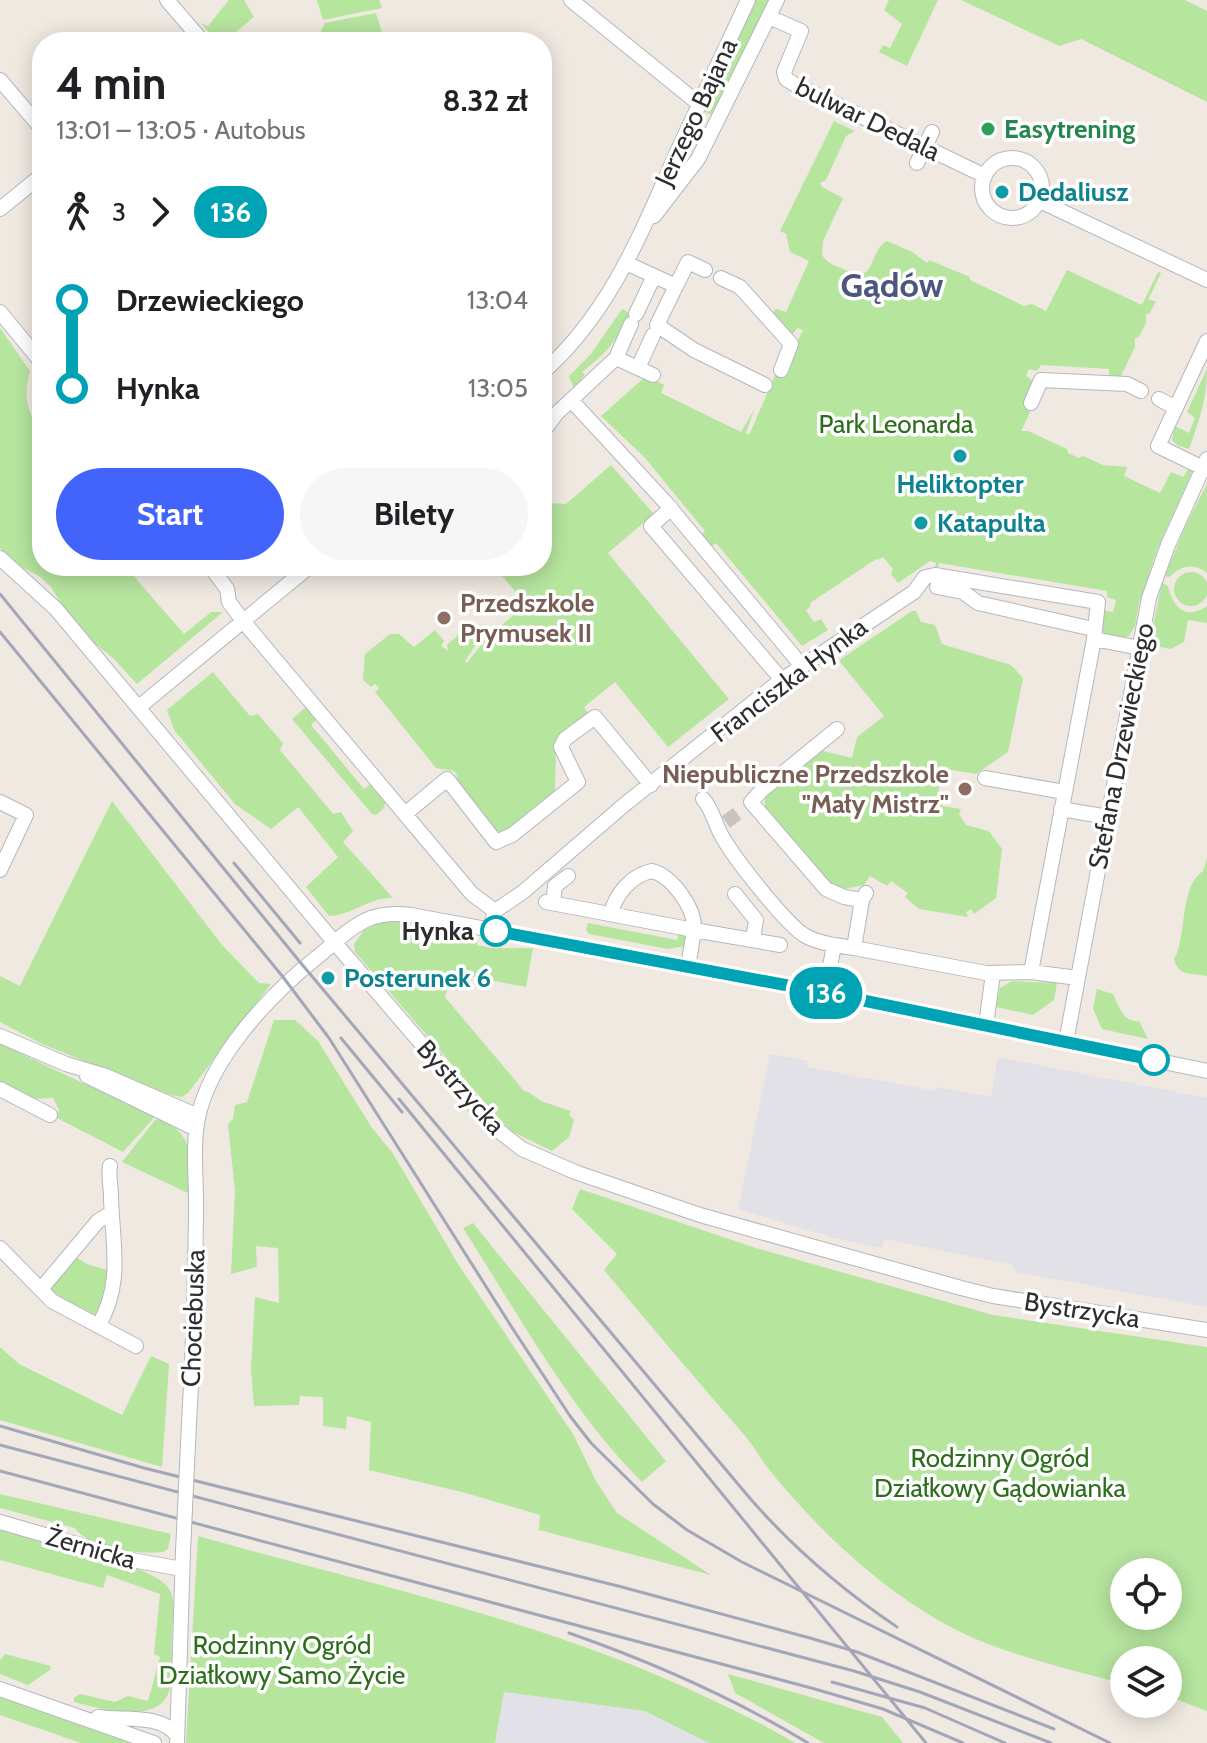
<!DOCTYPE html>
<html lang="pl">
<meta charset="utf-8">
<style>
:root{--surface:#fff;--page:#f6f6f6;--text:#202124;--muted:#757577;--accent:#4264fb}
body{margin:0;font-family:Cabin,sans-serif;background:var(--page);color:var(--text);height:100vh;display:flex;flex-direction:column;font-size:30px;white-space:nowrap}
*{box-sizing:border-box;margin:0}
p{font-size:26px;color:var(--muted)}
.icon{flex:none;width:44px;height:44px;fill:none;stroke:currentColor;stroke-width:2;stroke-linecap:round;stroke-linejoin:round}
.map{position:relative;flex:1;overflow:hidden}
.details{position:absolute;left:32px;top:32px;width:520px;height:544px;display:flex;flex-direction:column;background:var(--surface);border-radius:32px;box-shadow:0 4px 20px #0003}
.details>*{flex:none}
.badge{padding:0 16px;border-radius:26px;font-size:28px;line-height:52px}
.buttons{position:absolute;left:1110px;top:1558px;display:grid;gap:16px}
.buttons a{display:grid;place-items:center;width:72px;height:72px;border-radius:50%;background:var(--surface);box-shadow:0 4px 20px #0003;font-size:40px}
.map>.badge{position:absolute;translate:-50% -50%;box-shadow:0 0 0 4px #fff}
.legs{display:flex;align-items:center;gap:12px;height:88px;padding:0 24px;font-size:26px}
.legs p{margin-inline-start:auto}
.overview{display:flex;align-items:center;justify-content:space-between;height:136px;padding:0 24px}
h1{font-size:44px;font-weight:700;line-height:60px}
.cta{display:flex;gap:16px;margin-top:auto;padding:16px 24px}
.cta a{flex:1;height:92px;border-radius:48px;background:var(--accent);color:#fff;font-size:32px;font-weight:700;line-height:92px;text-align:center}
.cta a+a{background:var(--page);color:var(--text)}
ul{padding:0 24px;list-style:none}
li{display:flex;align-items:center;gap:28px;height:88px;font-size:30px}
li i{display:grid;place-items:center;width:12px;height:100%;margin:0 10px;background:currentColor}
li i::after{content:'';width:20px;height:20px;margin:-10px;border:6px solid;border-radius:50%;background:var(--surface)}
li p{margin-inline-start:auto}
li:first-child i{background:linear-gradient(#0000 50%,currentColor 0)}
li:last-child i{background:linear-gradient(currentColor 50%,#0000 0)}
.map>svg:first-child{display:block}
</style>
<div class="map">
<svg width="1207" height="1743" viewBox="0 0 1207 1743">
<rect width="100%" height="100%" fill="#efe9e1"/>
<!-- industrial -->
<path fill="#e3e1e8" d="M770,1054L807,1061V1067L936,1091L937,1087L991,1097L998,1057L1207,1098V1307L1016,1272L1013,1265L885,1239L882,1248L834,1238L738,1209Z
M504,1692L645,1711L709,1743H495Z"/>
<!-- green -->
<path fill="#b6e59e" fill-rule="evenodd" d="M229,0H244L254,17L224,42H217L201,23L208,26Z
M317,0H379L382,8L323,20Z
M754,0H772L716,117L701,110Z
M889,0H938L907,66L879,52L883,45L890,48L902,24L884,10Z
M961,0H1185L1207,11V102L1081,39L1059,46Z
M376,13L383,35L395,42H315L325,23Z
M834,121L855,131L846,136L826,180L820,183L822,187L843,198L823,241L822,255C827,263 834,265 843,269C879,286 866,253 887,241L912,252L927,263L929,260L970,277V280L1024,306L1032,304L1046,311L1067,270L1142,305L1158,272L1161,273L1148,300L1156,301L1150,313L1146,315V323L1139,337L1135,338V347L1120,378L1109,377V369L1041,365L1037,371L1029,369L1026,376L1032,380C1038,398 1029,415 1021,431H1028L1067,449L1068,453L1079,458L1083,456L1103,465L1127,467L1124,476L1160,493L1171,472L1183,477L1190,467L1193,470L1157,550L1139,603L1135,626L1129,636L1119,638L1101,632L1105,611L1113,612L1116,600L1107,597V591L939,563L937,571H934L936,563L930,561L898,583L891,574L893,569L883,557L878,560L876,559L810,603L811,605L806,611L814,622L821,619L828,630L802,646L716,543L709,548L700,536L705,531L645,458L601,416L646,376L664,385L661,393L741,432L754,410L746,433L749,435L777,371H783L803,330L797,328L792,335L771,315L776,309L786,312L809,261L790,252L786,234L780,231Z
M622,309L630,313C615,344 608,351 582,372L585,374L574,389L569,376L591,354Z
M0,328L30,371C24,396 25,410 42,431V566H125L184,634L211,612H223L137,684L113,658L94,643L63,607L51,587L39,576L15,564L0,548Z
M1207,369C1207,398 1199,422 1189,449L1177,445L1172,440L1175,426L1189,433L1195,418L1187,412Z
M611,465L654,514L608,553L729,699L668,747L615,682L584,707L587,712V718L556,743L555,794L511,830L498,832L456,785L457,775L454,771L436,768L375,692L379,688L375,684L371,687L363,680L365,654L390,634H399L414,647L435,630L444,641L441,646L448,651L447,645L466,628L477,643L465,661L467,663L485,640L526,604L498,571V566H542V509L549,503L566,504Z
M1207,484V573C1194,563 1181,565 1170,577L1165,576L1185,527Z
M1174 589a17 17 0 1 1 34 0a17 17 0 1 1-34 0Z
M1162,583L1168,586C1173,607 1185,621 1207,606V623L1188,620L1184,642L1171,649L1160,647L1151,635Z
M912,611H916L921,622L935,625L942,644L1011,665L1023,678L1008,752L976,774L940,768L938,801L943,806L961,809L959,814L966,825L989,831L1002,849L996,898L974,914L971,909L966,912L968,917L919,909L905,897L908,893L891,881L887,886L870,876L864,885L839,890L819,877L765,812V791L815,749L852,758L857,737L884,716L840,662L841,659Z
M213,672L250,716L258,714L283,743L280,750L333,814L341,812L353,831L343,842L393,898C369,897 353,915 329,916L306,887L338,857L298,807L271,829L235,804L174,730L167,710Z
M306,707L318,718L311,725L364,789L372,783L386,800L384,808L376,815L372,814L292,719Z
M112,801L222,945L259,983L271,984L188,1093L182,1097L170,1095L42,1044L0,1022V976L20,986Z
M1207,858V976C1193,973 1178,977 1174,959C1187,939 1179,886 1203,871Z
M387,919C420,922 448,930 477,942V945L491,948H533L526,987L452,973L445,997L525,1092L527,1091L541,1101L571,1111L569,1115L574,1120L569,1137L552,1151L513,1132L499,1119L355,952L354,944L364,930Z
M588,923L677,940L679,932L686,937V946L668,949L589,934L586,930Z
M1012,981L1057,983L1054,1000L1033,1015L996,1007L1000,988Z
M1097,989L1113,994C1119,1007 1124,1023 1139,1021L1148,1039L1102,1029L1093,1009Z
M274,1020H295L318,1041L372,1128L392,1152L458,1264L573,1434L596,1481L617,1513L711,1575L539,1530L540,1515L466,1493L369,1470L371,1422L347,1416L346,1429L323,1426V1397L300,1396L299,1405L254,1406L251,1369L255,1297L279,1303L278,1248L256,1246L257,1267L231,1274L235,1191L228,1124L233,1119L235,1105L247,1102Z
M0,1044L153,1116V1119L123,1152L57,1118L59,1110L53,1098L30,1099L0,1084Z
M160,1119C197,1137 190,1158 188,1193L122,1162L155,1120Z
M580,1189L756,1248L993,1315L1207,1347V1711L1168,1696V1660H1124V1684C1075,1671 1025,1659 978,1640C898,1606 826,1539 771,1472C762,1461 755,1448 746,1437C698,1382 651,1326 604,1270L617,1254L572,1209ZM1124,1572H1168V1616H1124Z
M473,1223L666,1461L642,1482C569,1409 519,1315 463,1228Z
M74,1256L87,1264L110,1271L107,1297L94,1319L66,1308L51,1291L52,1284Z
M0,1347L19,1364L122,1415L151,1356L169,1364L162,1467L0,1420Z
M0,1494L171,1534L168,1549L163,1552C140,1555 88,1548 75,1528L0,1508Z
M0,1529C34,1539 148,1564 166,1585C177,1596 173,1617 172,1632C171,1649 173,1669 170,1687C163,1727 100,1709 74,1702V1698L80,1694L115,1702L128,1696L148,1701L160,1657L154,1654L160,1594L107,1575L103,1588L0,1560Z
M198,1536C370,1585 546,1620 708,1698C738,1712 767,1726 795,1743H709L645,1711L504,1692L495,1743H186Z
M5,1654L51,1666L50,1670L28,1685L0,1674V1660Z
M728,1674L882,1717L903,1743H824L735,1693Z
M0,1695L138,1743H81L0,1715Z"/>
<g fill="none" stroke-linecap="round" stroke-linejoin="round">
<!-- minor-tunnel -->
<path stroke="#c8c4bd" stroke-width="14" stroke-dasharray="14 7" stroke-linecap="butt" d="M726,822L741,811"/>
<!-- minor casing -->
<g stroke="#b4b7c1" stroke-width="16">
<path id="minor" d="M167,0L203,42
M571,0L699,104
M769,17L801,31L784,72L786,79L794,84L985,176
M0,80L42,129
M982 188a30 30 0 1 1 60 0a30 30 0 1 1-60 0Z
M917,163L932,132
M1040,201L1207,280
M0,209L42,175
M654,216L698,159L777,0
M626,263L676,286L688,262L705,270
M721,278L740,287L791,344L781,370
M676,286L657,325L694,350L765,385
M0,312L42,363
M636,314L654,276
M616,358L653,375
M638,368L653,335
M542,373C610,314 642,231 678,150C701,100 725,50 748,0
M1159,399L1176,408
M571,400L616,358L631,324
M1031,403L1041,380L1127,384L1141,391
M542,433L556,414L571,400L667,504L802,666
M1203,468L1158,446L1207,341
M671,508L651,526L782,680
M0,558L56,609L335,943L474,1105L490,1124L522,1149L575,1172L700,1215L961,1288L993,1296L1207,1330
M210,566L227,589L229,602L243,621L472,894L495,911
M937,587L963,592L978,603L1093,629
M1094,639L1140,648
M139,707L310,566
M837,729L762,790L751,802L826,889L844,897L862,900
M985,778L1064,792
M703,799C713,810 715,825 723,838C735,859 785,923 804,935C813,941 824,943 834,945
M0,802L26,815L0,870
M1061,809L1108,817
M405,814L447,779L496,842L512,835L578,782L561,747L565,739L595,717L651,785
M735,894L756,920L753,940
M546,902L694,930C696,909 672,876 652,871C631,875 615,895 611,914
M553,903L555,886L568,876
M490,930L495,911L523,892L624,805L780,681L914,592L925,577L935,575L1098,602L1094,639L1031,972L1078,978
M854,948L986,973L1031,972
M688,967L694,930L780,945
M825,993L834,945L854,948L862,900L866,893
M986,1025L993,974
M0,1036L66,1064L106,1076L198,1116
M1066,1042L1149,598L1168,545L1207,459
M87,1076L196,1129
M0,1089L50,1115
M0,1248L52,1301L136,1346
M41,1289L98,1221L111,1213
M98,1326C124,1284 112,1242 111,1197C111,1186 108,1175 110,1166
M189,1423C193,1354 195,1285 196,1216C197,1187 192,1145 198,1118C210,1058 270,995 316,958C350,931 363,909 411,915L805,988L1207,1071
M0,1522L132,1560L182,1569
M0,1689L154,1743
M98,1717C124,1721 159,1713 177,1735
M177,1743L183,1551"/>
</g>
<!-- minor -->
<use href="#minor" stroke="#fff" stroke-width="14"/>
<!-- rail -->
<path stroke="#a3a6b8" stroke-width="3" d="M0,594L300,962L748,1496C792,1547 841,1589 897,1627
M0,632L283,977L329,1038L511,1326L570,1416L591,1443L653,1504L687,1530L742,1562L1110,1743
M234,863L300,943
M341,1038L402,1112
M399,1099L926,1743
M0,1426L144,1468L622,1587L810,1638L857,1652L1054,1729
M0,1445L854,1671L920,1692L1051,1743
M0,1471L815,1689L883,1709L963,1743
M569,1633C652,1662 732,1697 808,1743
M832,1682L925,1708L1005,1743"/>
<!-- minor-bridge casing -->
<g stroke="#b4b7c1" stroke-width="16" stroke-linecap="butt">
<path id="minor-bridge" d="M183,1551L189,1423"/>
</g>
<!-- minor-bridge -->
<use href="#minor-bridge" stroke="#fff" stroke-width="14"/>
</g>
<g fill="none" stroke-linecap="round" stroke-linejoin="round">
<!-- line-1 casing -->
<g stroke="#fff" stroke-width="18">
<path id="line-1" d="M496,931L812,990L1154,1060"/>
</g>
<!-- line-1 -->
<use href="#line-1" stroke="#00a3b4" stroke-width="12"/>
</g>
<!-- markers -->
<circle fill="#2e9e5b" stroke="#fff" stroke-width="3" cx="988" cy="129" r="8"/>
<g fill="#0f9aa8" stroke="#fff" stroke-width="3">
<circle cx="1002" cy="192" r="8"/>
<circle cx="960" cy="456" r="8"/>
<circle cx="921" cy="523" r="8"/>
<circle cx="328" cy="978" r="8"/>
</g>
<g fill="#8d6e63" stroke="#fff" stroke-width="3">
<circle cx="444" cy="618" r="8"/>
<circle cx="965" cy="789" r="8"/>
</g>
<g fill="#fff" stroke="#00a3b4" stroke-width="4">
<circle cx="496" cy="931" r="14"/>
<circle cx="1154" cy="1060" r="14"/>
</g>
<g text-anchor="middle" stroke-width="7" stroke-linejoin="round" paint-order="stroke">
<!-- street labels -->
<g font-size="26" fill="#2e2e2e" stroke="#fff">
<text transform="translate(696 112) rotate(-65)" y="9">Jerzego Bajana</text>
<text transform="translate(868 119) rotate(26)" y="9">bulwar Dedala</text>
<text transform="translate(789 680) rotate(-37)" y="9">Franciszka Hynka</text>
<text transform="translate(1121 746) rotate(-79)" y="9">Stefana Drzewieckiego</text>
<text transform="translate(461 1087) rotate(48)" y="9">Bystrzycka</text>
<text transform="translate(1082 1310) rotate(9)" y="9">Bystrzycka</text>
<text transform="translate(193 1318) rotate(-88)" y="9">Chociebuska</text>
<text transform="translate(91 1548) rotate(16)" y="9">Żernicka</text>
</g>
<!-- leisure labels -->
<g font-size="26" font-weight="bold" fill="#27864d" stroke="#fff" text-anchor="start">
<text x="1004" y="138">Easytrening</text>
</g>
<!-- culture labels -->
<g font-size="26" font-weight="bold" fill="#0d838f" stroke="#fff" text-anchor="start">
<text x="1018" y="201">Dedaliusz</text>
<text x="960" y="493" text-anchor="middle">Heliktopter</text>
<text x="937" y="532">Katapulta</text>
<text x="344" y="987">Posterunek 6</text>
</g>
<!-- park labels -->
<g font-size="26" fill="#2c6e1b" stroke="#fff">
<text x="896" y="433">Park Leonarda</text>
<text x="1000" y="1467">Rodzinny Ogród<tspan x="1000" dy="30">Działkowy Gądowianka</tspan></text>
<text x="282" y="1654">Rodzinny Ogród<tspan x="282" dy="30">Działkowy Samo Życie</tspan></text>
</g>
<!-- education labels -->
<g font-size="26" font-weight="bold" fill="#785e54" stroke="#fff" text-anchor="start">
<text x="460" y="612">Przedszkole<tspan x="460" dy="30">Prymusek II</tspan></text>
<text x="949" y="783" text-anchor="end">Niepubliczne Przedszkole<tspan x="949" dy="30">"Mały Mistrz"</tspan></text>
</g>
<!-- stop labels -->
<g font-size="26" font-weight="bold" fill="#2e2e2e" stroke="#fff" text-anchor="end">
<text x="474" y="940">Hynka</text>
</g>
<!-- district labels -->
<g font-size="34" font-weight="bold" fill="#4d5680" stroke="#fff">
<text x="892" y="297">Gądów</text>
</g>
</g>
</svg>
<div class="buttons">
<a><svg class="icon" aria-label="locate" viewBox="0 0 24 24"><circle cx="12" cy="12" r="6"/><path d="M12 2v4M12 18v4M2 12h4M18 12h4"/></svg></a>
<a><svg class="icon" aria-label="layers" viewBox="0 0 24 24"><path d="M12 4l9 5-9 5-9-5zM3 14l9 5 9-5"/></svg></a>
</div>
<b class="badge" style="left:826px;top:993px;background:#00a3b4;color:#fff">136</b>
<section class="details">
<div class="overview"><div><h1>4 min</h1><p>13:01 – 13:05 · Autobus</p></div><b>8.32 zł</b></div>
<div class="legs"><svg class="icon" aria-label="walk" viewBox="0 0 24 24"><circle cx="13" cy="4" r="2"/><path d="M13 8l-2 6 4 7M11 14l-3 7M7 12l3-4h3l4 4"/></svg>3<svg class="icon" aria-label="forward" viewBox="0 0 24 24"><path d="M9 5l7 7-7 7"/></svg><b class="badge" style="background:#00a3b4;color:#fff">136</b></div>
<ul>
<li><i style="color:#00a3b4"></i><b>Drzewieckiego</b><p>13:04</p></li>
<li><i style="color:#00a3b4"></i><b>Hynka</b><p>13:05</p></li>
</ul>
<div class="cta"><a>Start</a><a>Bilety</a></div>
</section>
</div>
